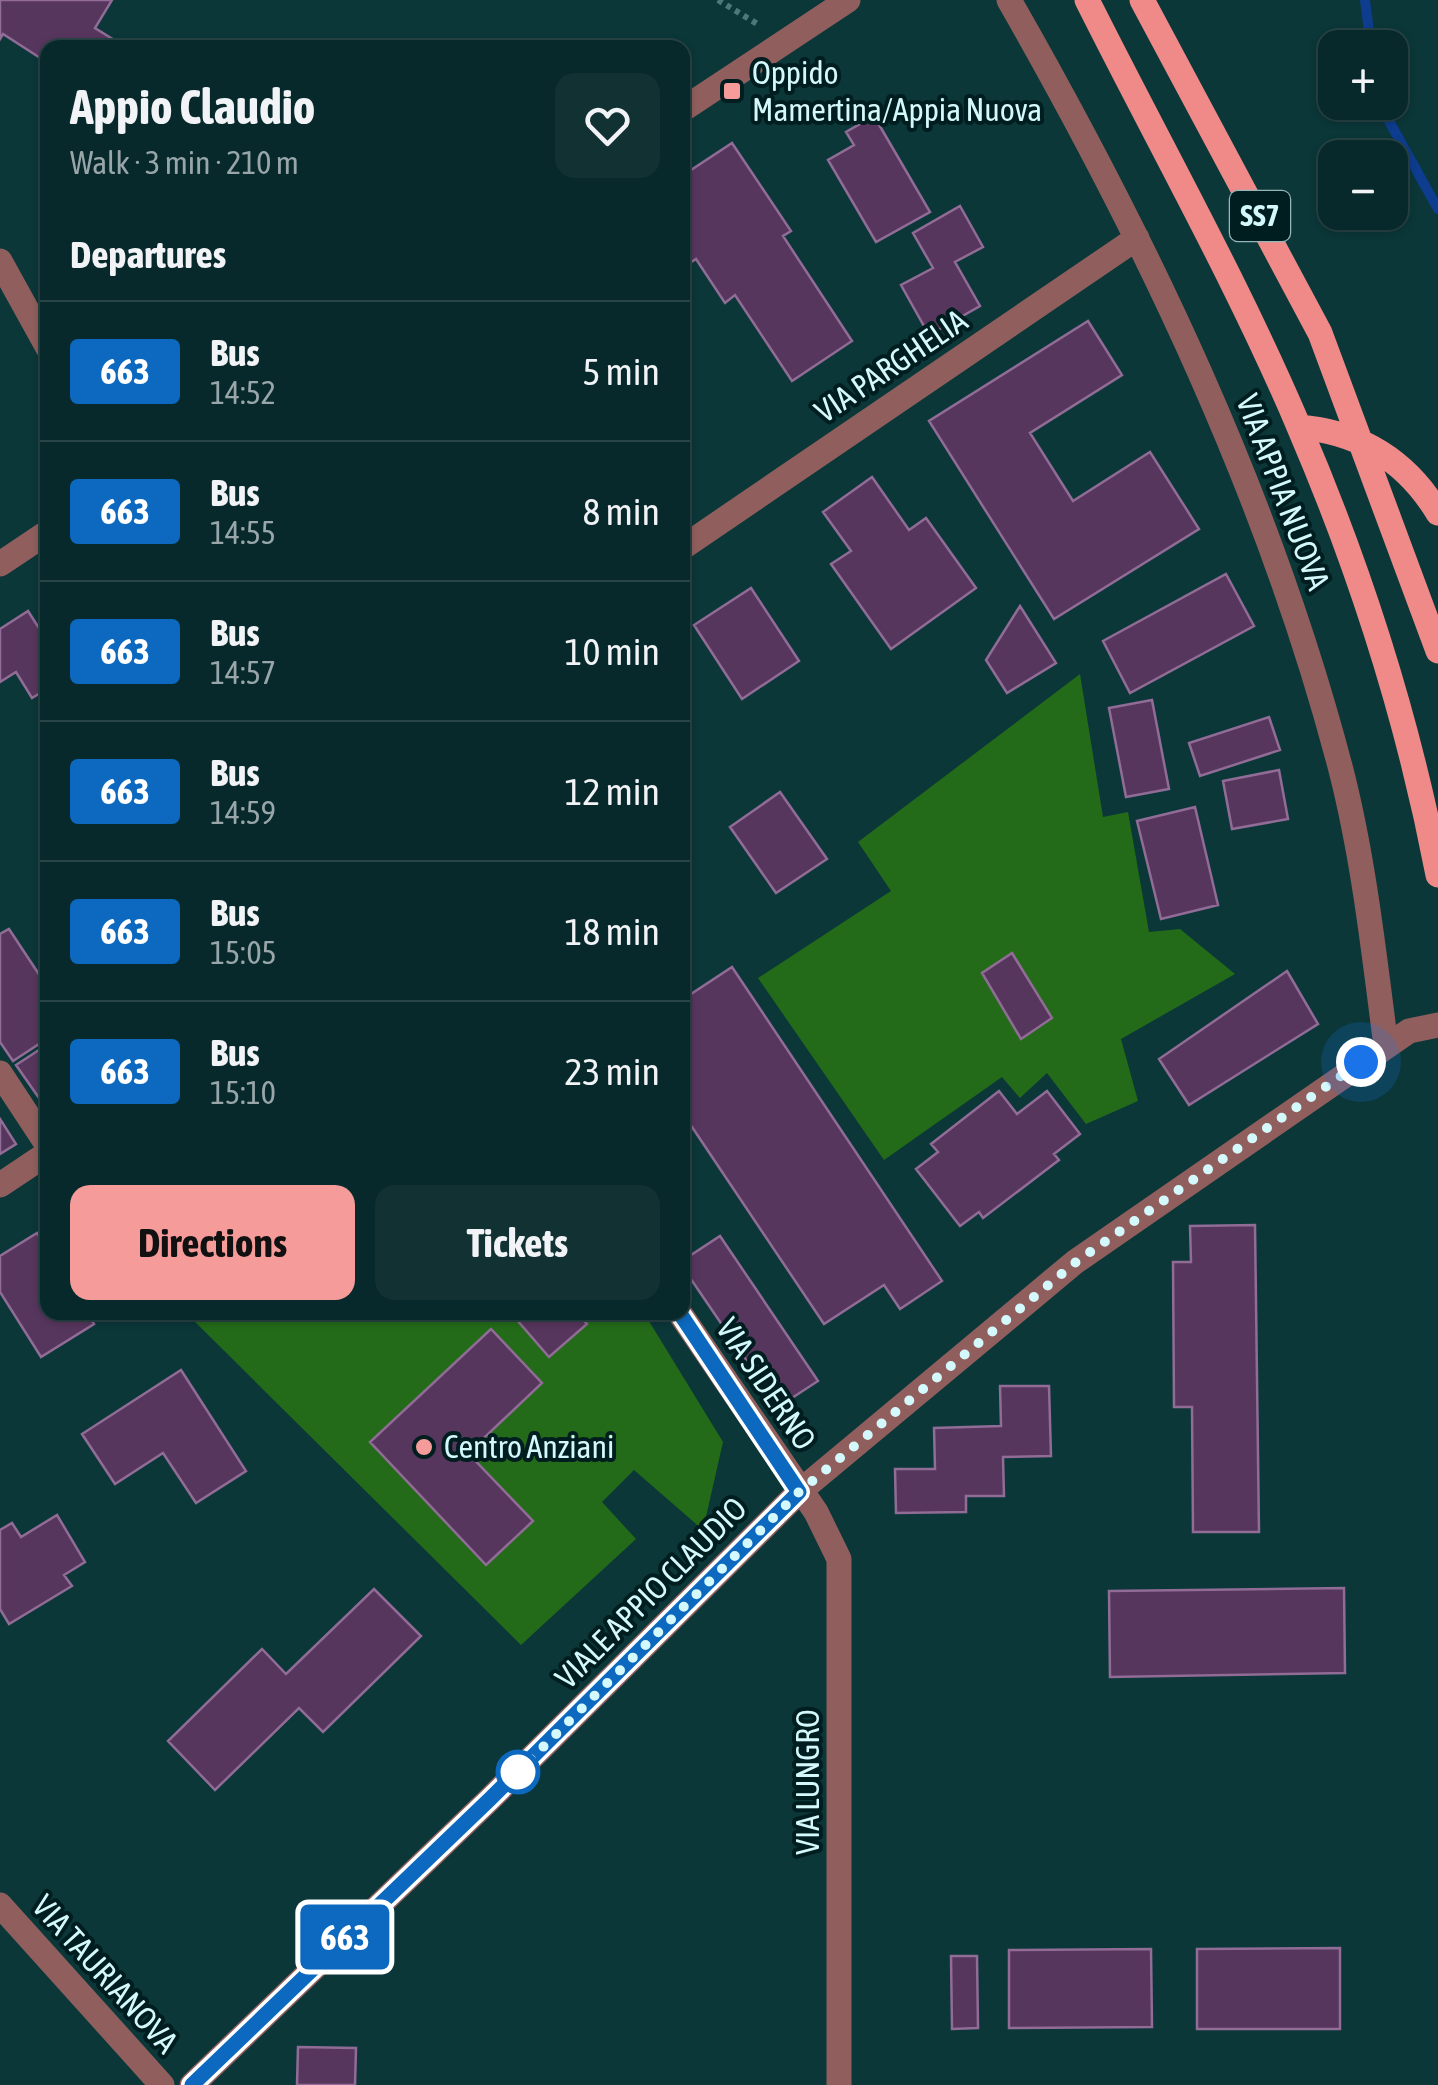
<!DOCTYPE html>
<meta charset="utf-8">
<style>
:root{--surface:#08292b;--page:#113133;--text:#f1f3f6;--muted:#98a6a9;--line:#294547;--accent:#f59b99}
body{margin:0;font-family:"Asap Condensed",sans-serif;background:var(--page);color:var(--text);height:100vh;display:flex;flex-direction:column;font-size:38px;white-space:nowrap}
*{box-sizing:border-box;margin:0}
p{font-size:32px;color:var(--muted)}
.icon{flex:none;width:55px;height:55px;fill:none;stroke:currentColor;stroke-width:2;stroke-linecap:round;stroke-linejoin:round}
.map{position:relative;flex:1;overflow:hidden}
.sheet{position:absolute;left:40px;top:40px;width:650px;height:1280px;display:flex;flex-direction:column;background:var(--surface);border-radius:20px;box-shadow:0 2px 8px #0004,0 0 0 2px var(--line)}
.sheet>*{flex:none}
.badge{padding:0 20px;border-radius:8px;font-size:35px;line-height:65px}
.fabs{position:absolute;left:1318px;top:30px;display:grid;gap:20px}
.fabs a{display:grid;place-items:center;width:90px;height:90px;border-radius:20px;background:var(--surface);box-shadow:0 2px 8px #0004,0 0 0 2px var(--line);font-size:50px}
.you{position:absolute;width:50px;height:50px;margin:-25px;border:8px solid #fff;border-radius:50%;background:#1a73e8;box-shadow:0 0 0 15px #1a73e833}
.map>.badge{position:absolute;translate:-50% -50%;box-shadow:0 0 0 5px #fff}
h2{padding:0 30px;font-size:38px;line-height:90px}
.round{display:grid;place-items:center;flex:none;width:105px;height:105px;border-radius:20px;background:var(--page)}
.overview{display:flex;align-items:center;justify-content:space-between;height:170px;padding:0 30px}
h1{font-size:48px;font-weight:700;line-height:75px}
.cta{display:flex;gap:20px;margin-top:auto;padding:20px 30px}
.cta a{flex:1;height:115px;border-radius:20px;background:var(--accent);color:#111;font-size:40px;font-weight:700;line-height:115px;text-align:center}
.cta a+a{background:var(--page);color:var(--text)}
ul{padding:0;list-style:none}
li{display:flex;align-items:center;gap:30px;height:140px;padding:0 30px;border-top:2px solid var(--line)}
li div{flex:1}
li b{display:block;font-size:38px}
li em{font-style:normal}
li .badge{min-width:110px;font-weight:700;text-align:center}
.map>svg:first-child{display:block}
</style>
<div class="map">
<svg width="1438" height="2085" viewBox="0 0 1438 2085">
<rect width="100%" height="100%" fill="#0b3739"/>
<!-- green -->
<path fill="#236b19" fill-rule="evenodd" d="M1080,674L1103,817L1128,812L1149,932L1180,929L1235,974L1121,1039L1138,1101L1086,1124L1047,1073L1020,1098L1002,1077L884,1160L758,978L891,891L858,842Z
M186,1313H644L723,1442L703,1530L634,1470L602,1502L636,1539L521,1645ZM491,1329L542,1383L468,1453L533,1521L370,1442Z"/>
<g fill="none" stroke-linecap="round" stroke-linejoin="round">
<!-- stream -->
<path stroke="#0e3c8e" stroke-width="10" d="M1365,0L1371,48
M1384,102L1389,121L1438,209"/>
</g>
<!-- building -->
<path fill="#57365d" stroke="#906c96" stroke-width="2.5" d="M0,0H112L95,28L127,48H48V63L3,34L0,39Z
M874,116L930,212L876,242L828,160L854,145L846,132Z
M732,143L791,231L783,236L852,341L792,381L735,295L725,303L696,259L682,268V176Z
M960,206L983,247L955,262L980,306L929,335L901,285L933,268L913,233Z
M1088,321L1122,375L1030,433L1073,501L1150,452L1199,529L1054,619L929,421Z
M872,477L909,530L926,518L976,588L891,649L831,564L851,551L823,512Z
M1226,574L1254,626L1130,693L1103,641Z
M751,588L799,661L742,699L694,625Z
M1020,606L1056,663L1007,693L986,660Z
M28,611L48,642V656L42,659L48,668V688L32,698L16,672L0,682V629Z
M1152,700L1169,789L1126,797L1109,708Z
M1269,717L1280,750L1200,776L1189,743Z
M1279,770L1288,819L1232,829L1223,781Z
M780,792L827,859L776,893L730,827Z
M1195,807L1218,905L1161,919L1137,821Z
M9,929L48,988V1038L13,1061L0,1042V934Z
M1012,953L1052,1018L1021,1039L982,973Z
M732,967L942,1281L900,1309L884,1285L824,1324L682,1112V1000Z
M1287,971L1318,1024L1189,1105L1159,1059Z
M48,1044V1106L46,1108L16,1065Z
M999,1091L1017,1114L1047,1091L1080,1134L1054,1154L1059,1160L983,1218L979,1212L960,1226L916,1169L938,1152L931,1144Z
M0,1119L16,1144L0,1154Z
M1255,1225L1259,1532H1193L1192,1407H1174L1173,1262H1191L1190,1226Z
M37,1233L48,1250V1312H87L94,1324L41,1357L0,1292V1256Z
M720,1236L818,1381L778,1407L682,1266V1261Z
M510,1312H576L587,1324L549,1357Z
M491,1329L542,1383L468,1453L533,1521L486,1565L370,1442Z
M181,1370L246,1471L196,1503L163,1453L115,1484L82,1434Z
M1000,1386H1049L1051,1456L1003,1457L1004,1496H966V1512L896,1513L895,1469H935L934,1428L1001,1426Z
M57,1515L85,1562L64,1575L72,1586L9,1624L0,1609V1530L12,1523L21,1537Z
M1344,1588L1345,1673L1110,1677L1109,1591Z
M374,1589L421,1636L323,1732L299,1708L215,1790L168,1741L262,1649L286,1674Z
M1340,1948V2029H1197V1949Z
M1151,1949L1152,2027L1009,2028V1950Z
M951,1956H977L978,2028L952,2029Z
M298,2047L356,2048L355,2085H297Z"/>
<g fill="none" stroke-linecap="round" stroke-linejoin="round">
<!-- path -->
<path stroke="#4d7779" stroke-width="6" stroke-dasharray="5 5" stroke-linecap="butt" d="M718,0L759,25"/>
<!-- minor -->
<path stroke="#905f5d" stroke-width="25" d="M1009,0C1148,243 1270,498 1341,770C1364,860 1374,954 1386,1046
M682,110L848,0
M0,261L48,348
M682,548L1137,238
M0,564L48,532
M0,1073L48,1146
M0,1185L48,1153
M679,1312L816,1512L839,1559V2085
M0,1905L162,2085
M192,2085L490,1799L799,1492L1075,1262L1409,1031L1438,1025"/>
<!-- major -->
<path stroke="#ef8a89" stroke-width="25" d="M1087,0C1158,142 1237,281 1299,427C1360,569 1409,723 1438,875
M1142,0L1320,333L1438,651
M1299,427C1360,432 1406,460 1438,513"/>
</g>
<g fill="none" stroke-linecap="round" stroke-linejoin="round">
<!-- line casing -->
<g stroke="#fff" stroke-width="22">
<path id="line" d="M192,2085L490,1799L799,1492L679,1312"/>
</g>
<!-- line -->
<use href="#line" stroke="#0c69bf" stroke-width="15"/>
<!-- walk -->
<path stroke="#d4f9fc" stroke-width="10" stroke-dasharray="0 18" d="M518,1772L799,1492L1076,1262L1361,1062"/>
</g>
<!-- markers -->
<g fill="#f59b99" stroke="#001d1f" stroke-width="4">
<rect x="722" y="81" width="20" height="20" rx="5"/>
<circle cx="424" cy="1447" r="10"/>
</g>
<circle fill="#fff" stroke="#0c69bf" stroke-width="5" cx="518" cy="1772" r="20"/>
<g text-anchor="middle" stroke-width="8" stroke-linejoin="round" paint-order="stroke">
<!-- shield labels -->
<rect fill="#001d1f" stroke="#94b7ba" stroke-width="2.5" x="1230" y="191" width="60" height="50" rx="8"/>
<g font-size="30" font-weight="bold" fill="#d4f9fc">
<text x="1260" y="226">SS7</text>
</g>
<!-- poi labels -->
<g font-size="32" fill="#d4f9fc" stroke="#001d1f" text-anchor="start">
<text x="752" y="84">Oppido<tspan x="752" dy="37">Mamertina/Appia Nuova</tspan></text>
<text x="444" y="1458">Centro Anziani</text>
</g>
<!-- street labels -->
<g font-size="32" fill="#d4f9fc" stroke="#001d1f">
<text transform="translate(891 366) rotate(-34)" y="11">VIA PARGHELIA</text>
<text transform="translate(1283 492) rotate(69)" y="11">VIA APPIA NUOVA</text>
<text transform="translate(766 1384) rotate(56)" y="11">VIA SIDERNO</text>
<text transform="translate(651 1593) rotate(-45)" y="11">VIALE APPIO CLAUDIO</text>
<text transform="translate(808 1782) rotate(-90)" y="11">VIA LUNGRO</text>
<text transform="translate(105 1974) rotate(48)" y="11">VIA TAURIANOVA</text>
</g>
</g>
</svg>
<div class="fabs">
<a>+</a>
<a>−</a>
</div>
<div class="you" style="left:1361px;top:1062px"></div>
<b class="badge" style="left:345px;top:1937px;background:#0c69bf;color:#fff">663</b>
<section class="sheet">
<div class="overview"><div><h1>Appio Claudio</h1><p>Walk · 3 min · 210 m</p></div><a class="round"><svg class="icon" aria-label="heart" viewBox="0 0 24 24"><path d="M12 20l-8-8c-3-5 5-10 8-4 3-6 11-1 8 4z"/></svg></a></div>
<h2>Departures</h2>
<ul>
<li><span class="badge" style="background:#0c69bf;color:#fff">663</span><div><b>Bus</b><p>14:52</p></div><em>5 min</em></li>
<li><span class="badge" style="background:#0c69bf;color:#fff">663</span><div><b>Bus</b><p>14:55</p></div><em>8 min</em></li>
<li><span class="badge" style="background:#0c69bf;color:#fff">663</span><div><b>Bus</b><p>14:57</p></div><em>10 min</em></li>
<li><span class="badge" style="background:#0c69bf;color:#fff">663</span><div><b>Bus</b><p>14:59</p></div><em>12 min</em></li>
<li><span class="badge" style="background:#0c69bf;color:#fff">663</span><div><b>Bus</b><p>15:05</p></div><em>18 min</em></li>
<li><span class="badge" style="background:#0c69bf;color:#fff">663</span><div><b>Bus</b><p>15:10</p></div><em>23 min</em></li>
</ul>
<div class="cta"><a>Directions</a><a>Tickets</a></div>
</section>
</div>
